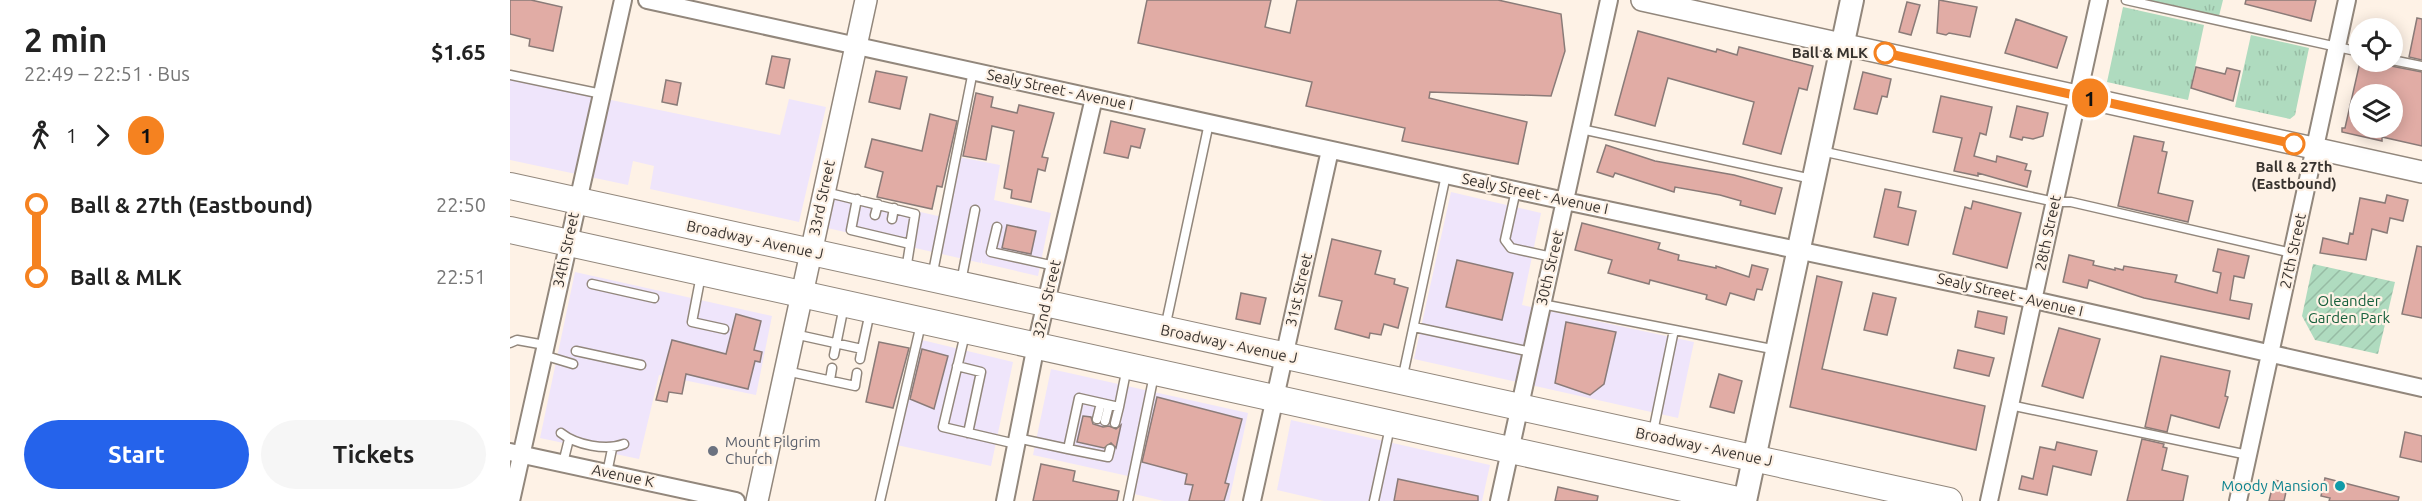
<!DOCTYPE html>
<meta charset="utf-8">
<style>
:root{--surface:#fff;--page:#f6f6f6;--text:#222;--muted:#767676;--accent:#2563eb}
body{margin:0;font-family:Ubuntu,sans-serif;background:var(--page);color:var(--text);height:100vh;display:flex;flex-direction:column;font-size:22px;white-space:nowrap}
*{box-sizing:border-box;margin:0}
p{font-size:20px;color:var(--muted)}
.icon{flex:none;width:33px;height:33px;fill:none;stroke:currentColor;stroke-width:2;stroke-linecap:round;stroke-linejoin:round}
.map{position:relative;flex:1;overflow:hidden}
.details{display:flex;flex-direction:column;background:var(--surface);width:510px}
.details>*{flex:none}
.badge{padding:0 12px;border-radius:20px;font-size:21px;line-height:39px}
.tools{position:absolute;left:1839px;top:18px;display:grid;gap:12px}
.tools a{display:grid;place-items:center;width:54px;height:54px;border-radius:50%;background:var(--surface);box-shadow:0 3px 15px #0003;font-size:30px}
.map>.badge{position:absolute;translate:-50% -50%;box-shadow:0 0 0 3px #fff}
.legs{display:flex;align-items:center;gap:9px;height:66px;padding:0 24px;font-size:20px}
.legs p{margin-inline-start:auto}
.overview{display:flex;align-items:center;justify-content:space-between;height:102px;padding:0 24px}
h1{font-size:33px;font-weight:700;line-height:45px}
.primary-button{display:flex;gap:12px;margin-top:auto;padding:12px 24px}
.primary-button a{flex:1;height:69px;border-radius:36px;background:var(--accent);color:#fff;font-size:24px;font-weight:700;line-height:69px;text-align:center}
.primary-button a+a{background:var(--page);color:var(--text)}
ul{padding:0 24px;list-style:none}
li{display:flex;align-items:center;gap:21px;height:72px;font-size:22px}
li i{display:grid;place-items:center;width:9px;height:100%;margin:0 8px;background:currentColor}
li i::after{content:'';width:15px;height:15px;margin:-8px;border:4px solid;border-radius:50%;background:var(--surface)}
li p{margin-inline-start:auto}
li:first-child i{background:linear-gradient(#0000 50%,currentColor 0)}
li:last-child i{background:linear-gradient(currentColor 50%,#0000 0)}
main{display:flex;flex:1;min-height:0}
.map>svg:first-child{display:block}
</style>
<main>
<section class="details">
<div class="overview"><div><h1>2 min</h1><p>22:49 – 22:51 · Bus</p></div><b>$1.65</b></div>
<div class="legs"><svg class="icon" aria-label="walk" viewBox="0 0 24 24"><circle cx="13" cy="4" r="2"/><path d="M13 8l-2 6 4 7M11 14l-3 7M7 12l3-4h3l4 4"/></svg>1<svg class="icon" aria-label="forward" viewBox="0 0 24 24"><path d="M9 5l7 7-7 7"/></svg><b class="badge" style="background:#f58220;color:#111">1</b></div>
<ul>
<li><i style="color:#f58220"></i><b>Ball &amp; 27th (Eastbound)</b><p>22:50</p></li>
<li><i style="color:#f58220"></i><b>Ball &amp; MLK</b><p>22:51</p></li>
</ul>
<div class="primary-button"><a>Start</a><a>Tickets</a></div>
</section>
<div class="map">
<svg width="1912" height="501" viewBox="0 0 1912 501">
<defs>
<pattern id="grass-tufts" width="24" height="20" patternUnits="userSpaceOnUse" patternTransform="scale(1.5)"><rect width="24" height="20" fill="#afdbbf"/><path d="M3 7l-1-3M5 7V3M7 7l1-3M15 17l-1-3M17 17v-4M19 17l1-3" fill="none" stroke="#97bca4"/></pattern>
<pattern id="garden-furrows" width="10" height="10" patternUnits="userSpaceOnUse" patternTransform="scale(1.5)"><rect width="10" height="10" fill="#afdbbf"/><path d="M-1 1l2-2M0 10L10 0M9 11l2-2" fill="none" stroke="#97bca4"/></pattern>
</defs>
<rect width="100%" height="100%" fill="#fef2e6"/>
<!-- commercial -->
<path fill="#efe5fb" d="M0,79L270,135L279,99L316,107L289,222L140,189L144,166L123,161L118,185L0,160Z
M449,157L490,165L484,200L541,213L528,276L472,263V259L471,263L313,227L321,192L437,218Z
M941,192L1031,213L1012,305L1184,342L1168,418L904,359Z
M65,272L262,316L246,395L149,375L129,459L30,438Z
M412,340L503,362L481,466L387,445Z
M541,369L738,413L719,501H654L624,494L627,478L523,455Z
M781,420L980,465L972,501H814L767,490Z"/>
<!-- grass -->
<path fill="url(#grass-tufts)" d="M1636,0H1713L1709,16Z
M1613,7L1694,25L1678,100L1597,82Z
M1741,35L1799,48L1785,115L1780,119L1725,107Z"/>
<!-- garden -->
<path fill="url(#garden-furrows)" d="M1803,264L1885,282L1868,354L1805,340L1792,316Z"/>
<!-- building -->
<path fill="#e1aca5" stroke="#8a7b78" stroke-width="1.5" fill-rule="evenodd" d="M0,0H21L52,7L43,51L19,46L20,39L0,34Z
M637,0H761L755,27L780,33L787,0H988L1051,14L1055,51L1041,96L920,92L919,98L1017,122L1008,164L892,141L895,128L796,106L802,82L628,43Z
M1429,0L1467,7L1460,37L1439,33L1436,35L1427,33Z
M1736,0H1806L1801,21L1735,4Z
M1397,2L1410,5L1401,35L1389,32Z
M1907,18L1912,19V60L1899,57Z
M1506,19L1557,37L1547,68L1495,53Z
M1128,31L1206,52L1207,49L1227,55L1229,47L1303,66L1297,90L1289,88L1271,154L1233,144L1244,102L1158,78L1145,126L1105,115Z
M262,56L280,59L274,88L256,84Z
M1850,62H1871L1881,66L1912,72V146L1872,137V141L1832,132V128H1835ZM1850,94H1882V128H1850Z
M1686,67L1715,74L1717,68L1730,71L1723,101L1681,88Z
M366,71L397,77L390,109L359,102Z
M1353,72L1381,79L1377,97L1372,96L1367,114L1344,109Z
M156,80L171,83L167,105L152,102Z
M466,93L483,97L481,107L507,113L509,105L544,113L532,157L538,158L535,171L528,169L521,202L501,198L502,190L494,188L504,131L482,126L476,160L453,156Z
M1431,96L1482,107L1476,135L1470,133L1464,156L1486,162L1487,156L1517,164L1515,170L1521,171L1517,187L1468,173V176L1444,171L1452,138L1423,132Z
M1507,106L1538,113L1533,136L1523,139L1513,137L1512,140L1500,137Z
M420,114L447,121L432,187L427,186L422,209L367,197L373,172L355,167L362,139L412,151Z
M601,121L635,129L630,148L621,146L618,158L594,153Z
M1624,136L1654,142L1652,151L1657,152L1648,193L1683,201L1678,222L1608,206Z
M1096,145L1145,161L1224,175L1272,188L1265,214L1230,205L1231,201L1210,195L1165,187L1164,192L1105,173L1103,177L1087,172Z
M1375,189L1391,192L1388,207L1406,211L1398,245L1364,237Z
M1877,195L1898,200L1893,221L1880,218L1877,233L1862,229L1856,260L1810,253L1813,238L1838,244L1840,233L1843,234L1850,198L1875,203Z
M1463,201L1511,213L1497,268L1443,254L1455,207L1461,209Z
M1072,223L1150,243L1148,249L1169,255L1168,260L1206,268V266L1239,277L1242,265L1258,269L1252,290L1247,289L1244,300L1220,293L1216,305L1196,299L1197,295L1140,280L1139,284L1098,273L1102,260L1065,250Z
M497,225L526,231L521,254L492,248Z
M822,239L871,251L865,274L885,279L884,284L898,288L888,328L874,324L871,335L860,333L859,338L825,329L832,301L809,296Z
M1907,246L1912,247V318L1892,314Z
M1708,249L1739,256L1734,278L1724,276L1720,300L1742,304L1739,319L1634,298L1579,280L1577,288L1553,282L1559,255L1584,261L1583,265L1605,270V268L1613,270L1614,266L1667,275L1665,282L1707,293L1711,273L1703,271Z
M947,260L1003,273L992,320L936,307Z
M1307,276L1332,282L1312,369L1475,406L1466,450L1280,407Z
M731,293L756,298L750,324L726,319Z
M1363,293L1386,298L1377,335L1354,330Z
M1468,311L1497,317L1494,334L1465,327Z
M226,314L251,321L244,350L252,352L250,362L245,361L238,389L176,374L172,394L159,392L157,402L146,400L162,340L216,354Z
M1056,322L1106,332L1094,384L1080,395L1045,383Z
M1549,328L1590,339L1573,398L1532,386Z
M369,342L399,348L383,408L356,402Z
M412,349L438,356L424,409L400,399Z
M1448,350L1484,358L1479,376L1444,368Z
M1651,356L1720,371L1715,396L1718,397L1709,428L1661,415L1657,432L1635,427Z
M1209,374L1232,381L1224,413L1200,407Z
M647,397L732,419L715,483L719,484L714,501H679L683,485L675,484L677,474L632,462Z
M573,416L581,417L583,424L593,427L599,426L606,429L611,425L606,448L601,443L594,448L567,442Z
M1895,432L1912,436V462L1890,457Z
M1632,439L1654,444L1653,447L1657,448L1652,470L1678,476L1673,501H1617Z
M1547,442L1587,451L1581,475L1543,466L1537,495L1509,489L1512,476L1523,479L1530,447L1545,450Z
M531,464L565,471L563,481L609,491L607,501H523Z
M1815,478L1889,497L1888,501H1819L1820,498L1811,496Z
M888,479L968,496V501H884Z
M1764,480L1778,483L1774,501H1759Z
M1048,487L1088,496L1087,501H1045Z"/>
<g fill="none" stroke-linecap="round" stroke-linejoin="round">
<!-- service casing -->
<g stroke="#92877c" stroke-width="11">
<path id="service" d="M1616,0L1850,52
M1882,60L1912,66
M0,75L92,94
M1071,129L1302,179
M1311,151L1545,202H1561L1782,253
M1006,190L995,240L1001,248L1042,257
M315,192L405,214L396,270
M347,199L341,230L400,244
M365,215L368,204
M382,219L384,208
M487,227L481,252L545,266
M191,275L182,322L214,329
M422,277L463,71
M451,282L465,210
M82,284L144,298
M1032,304L1267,350
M904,327L1021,352
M655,328L699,123
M284,334L352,349L350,359
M455,334L433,427L506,444
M0,343L7,340L35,345
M352,349L360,312
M66,351L131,365
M33,355L63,364
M324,355L334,306
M447,366L471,372L458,433
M276,371L345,386L347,373
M320,380L322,368
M892,380L936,175
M1500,405L1738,455
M587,419L591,403
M595,421L599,405
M605,423L609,407
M1143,432L1164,330
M51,433C66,445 96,451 114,444
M507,438L558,449L569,398L609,407L617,367
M558,449L598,457L600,449
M53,463L59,439
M97,473L102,449
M370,501L411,324
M618,501L644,375
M864,501L880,427"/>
</g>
<!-- minor casing -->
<g stroke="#92877c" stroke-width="20">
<path id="minor" d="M137,0L1055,201L1524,300L1912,388
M0,452L226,501
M1,501L113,0
M495,501L526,345L584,98
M742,501L820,150
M989,501L1099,0
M1479,501L1589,0
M1728,501L1837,0"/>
</g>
<!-- tertiary casing -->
<g stroke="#92877c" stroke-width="24">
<path id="tertiary" d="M1132,0L1912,172
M247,501L356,0"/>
</g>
<!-- secondary casing -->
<g stroke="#92877c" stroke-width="26">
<path id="secondary" d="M1235,501L1342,0"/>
</g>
<!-- primary casing -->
<g stroke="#92877c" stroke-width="28">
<path id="primary" d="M0,186L1439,501
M0,230L1232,501"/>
</g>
<!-- service -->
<use href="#service" stroke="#fff" stroke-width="8"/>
<!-- minor -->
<use href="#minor" stroke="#fff" stroke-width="16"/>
<!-- tertiary -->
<use href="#tertiary" stroke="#fff" stroke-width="21"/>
<!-- secondary -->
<use href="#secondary" stroke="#fff" stroke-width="22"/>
<!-- primary -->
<use href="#primary" stroke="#fff" stroke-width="26"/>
</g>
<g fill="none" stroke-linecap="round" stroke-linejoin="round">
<!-- line-1 casing -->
<g stroke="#fff" stroke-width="14">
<path id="line-1" d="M1375,53L1784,144"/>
</g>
<!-- line-1 -->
<use href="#line-1" stroke="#f58220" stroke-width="9"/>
</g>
<!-- markers -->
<g fill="#fff" stroke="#f58220" stroke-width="3">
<circle cx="1375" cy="53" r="10"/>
<circle cx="1784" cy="144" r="10"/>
</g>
<circle fill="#6b7280" stroke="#fef2e6" stroke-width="2" cx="203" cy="451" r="6"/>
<circle fill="#0f9aa8" stroke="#fef2e6" stroke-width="2" cx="1830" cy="486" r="6"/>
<g text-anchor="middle" stroke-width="4.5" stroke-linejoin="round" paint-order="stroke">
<!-- stop labels -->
<g font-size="15" font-weight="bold" fill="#38332f" stroke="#fef2e6" text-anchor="end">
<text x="1358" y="58">Ball &amp; MLK</text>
<text x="1784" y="172" text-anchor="middle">Ball &amp; 27th<tspan x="1784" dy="17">(Eastbound)</tspan></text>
</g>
<!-- street labels -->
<g font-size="15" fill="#38332f" stroke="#fef2e6">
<text transform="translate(550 90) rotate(12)" y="5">Sealy Street - Avenue I</text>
<text transform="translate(1025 194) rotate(12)" y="5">Sealy Street - Avenue I</text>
<text transform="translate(312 198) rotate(-78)" y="5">33rd Street</text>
<text transform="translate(1538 233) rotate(-78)" y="5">28th Street</text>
<text transform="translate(245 240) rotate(12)" y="5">Broadway - Avenue J</text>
<text transform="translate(56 250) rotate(-78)" y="5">34th Street</text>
<text transform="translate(1783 251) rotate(-78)" y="5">27th Street</text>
<text transform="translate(1040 268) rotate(-77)" y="5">30th Street</text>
<text transform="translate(789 290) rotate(-77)" y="5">31st Street</text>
<text transform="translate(1500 295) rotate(13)" y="5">Sealy Street - Avenue I</text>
<text transform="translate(537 299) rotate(-77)" y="5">32nd Street</text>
<text transform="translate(719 344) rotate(12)" y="5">Broadway - Avenue J</text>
<text transform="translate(1194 447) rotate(12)" y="5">Broadway - Avenue J</text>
<text transform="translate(113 476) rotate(12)" y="5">Avenue K</text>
</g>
<!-- park labels -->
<g font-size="15" fill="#16603c" stroke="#fef2e6">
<text x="1839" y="306">Oleander<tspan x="1839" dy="17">Garden Park</tspan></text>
</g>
<!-- worship labels -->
<g font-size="15" fill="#5b616d" stroke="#fef2e6" text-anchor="start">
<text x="215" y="447">Mount Pilgrim<tspan x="215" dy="17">Church</tspan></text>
</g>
<!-- culture labels -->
<g font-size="15" fill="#0d838f" stroke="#fef2e6" text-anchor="end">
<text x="1818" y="491">Moody Mansion</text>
</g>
</g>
</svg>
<div class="tools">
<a><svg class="icon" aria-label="locate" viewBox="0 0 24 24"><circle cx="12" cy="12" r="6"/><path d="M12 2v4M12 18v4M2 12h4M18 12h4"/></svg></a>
<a><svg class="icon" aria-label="layers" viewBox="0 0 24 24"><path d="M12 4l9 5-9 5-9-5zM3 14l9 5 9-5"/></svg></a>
</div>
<b class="badge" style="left:1580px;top:98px;background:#f58220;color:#111">1</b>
</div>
</main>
